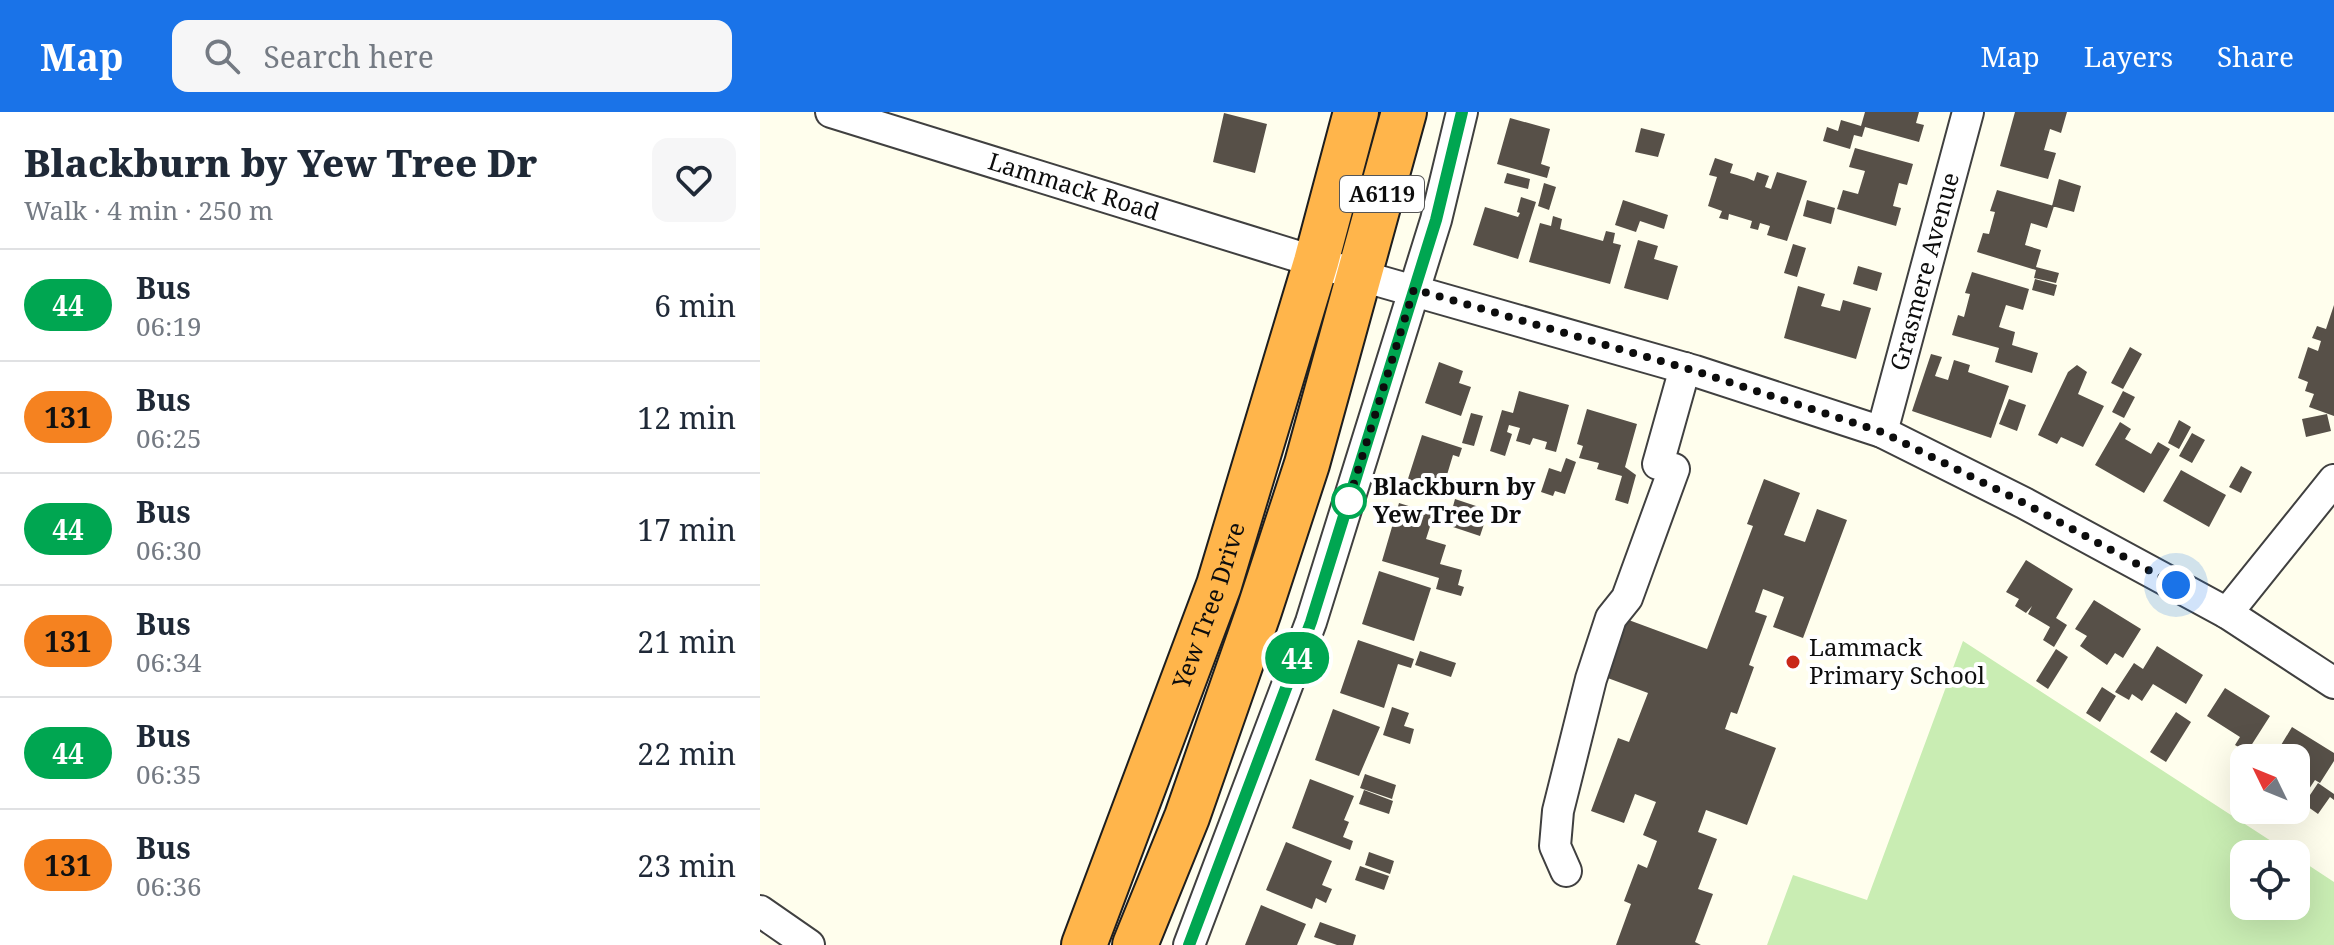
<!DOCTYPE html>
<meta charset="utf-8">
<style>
:root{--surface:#fff;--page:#f6f6f7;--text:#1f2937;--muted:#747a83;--line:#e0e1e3;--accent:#1a73e8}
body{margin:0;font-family:"Noto Serif",serif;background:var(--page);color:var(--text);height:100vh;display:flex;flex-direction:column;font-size:30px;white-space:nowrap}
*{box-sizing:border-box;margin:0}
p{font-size:26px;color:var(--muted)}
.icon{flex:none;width:44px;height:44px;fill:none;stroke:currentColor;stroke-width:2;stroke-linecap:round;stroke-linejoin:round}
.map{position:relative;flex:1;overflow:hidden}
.panel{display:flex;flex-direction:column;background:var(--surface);width:760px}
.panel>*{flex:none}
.badge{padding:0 16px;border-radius:26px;font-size:28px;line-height:52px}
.needle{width:52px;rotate:313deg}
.controls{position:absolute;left:1470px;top:632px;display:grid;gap:16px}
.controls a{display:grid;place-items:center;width:80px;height:80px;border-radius:16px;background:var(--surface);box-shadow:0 8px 32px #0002;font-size:40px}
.you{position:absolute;width:40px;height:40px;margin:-20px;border:6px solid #fff;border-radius:50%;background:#1a73e8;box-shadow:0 0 0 12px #1a73e833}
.map>.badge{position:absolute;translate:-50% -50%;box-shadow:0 0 0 4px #fff}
.round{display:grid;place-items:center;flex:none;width:84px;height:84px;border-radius:16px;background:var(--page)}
.summary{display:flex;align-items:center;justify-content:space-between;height:136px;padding:0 24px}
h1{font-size:38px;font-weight:800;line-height:60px}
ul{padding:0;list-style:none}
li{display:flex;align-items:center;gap:24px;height:112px;padding:0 24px;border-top:2px solid var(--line)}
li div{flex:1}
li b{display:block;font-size:30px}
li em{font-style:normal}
li .badge{min-width:88px;font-weight:700;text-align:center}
header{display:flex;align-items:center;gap:48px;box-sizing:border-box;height:112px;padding:0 40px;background:var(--accent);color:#fff}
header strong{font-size:38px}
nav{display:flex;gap:44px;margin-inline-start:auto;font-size:28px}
.search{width:560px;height:72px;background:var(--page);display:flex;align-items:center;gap:20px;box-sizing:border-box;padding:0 28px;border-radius:16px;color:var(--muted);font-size:30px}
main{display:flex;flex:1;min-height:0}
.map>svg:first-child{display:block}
</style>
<header>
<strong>Map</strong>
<div class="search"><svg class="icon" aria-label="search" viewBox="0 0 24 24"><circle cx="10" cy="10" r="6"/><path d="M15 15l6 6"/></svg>Search here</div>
<nav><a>Map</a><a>Layers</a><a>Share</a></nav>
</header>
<main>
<section class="panel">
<div class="summary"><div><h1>Blackburn by Yew Tree Dr</h1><p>Walk · 4 min · 250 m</p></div><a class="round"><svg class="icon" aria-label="heart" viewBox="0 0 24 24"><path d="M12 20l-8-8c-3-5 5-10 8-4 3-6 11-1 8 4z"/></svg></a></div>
<ul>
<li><span class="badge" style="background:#00a651;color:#fff">44</span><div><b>Bus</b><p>06:19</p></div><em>6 min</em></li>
<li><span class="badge" style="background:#f58220;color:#111">131</span><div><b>Bus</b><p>06:25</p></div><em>12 min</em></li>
<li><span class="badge" style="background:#00a651;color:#fff">44</span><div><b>Bus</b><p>06:30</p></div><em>17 min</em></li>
<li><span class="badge" style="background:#f58220;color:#111">131</span><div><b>Bus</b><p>06:34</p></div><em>21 min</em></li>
<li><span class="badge" style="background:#00a651;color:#fff">44</span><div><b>Bus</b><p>06:35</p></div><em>22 min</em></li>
<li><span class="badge" style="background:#f58220;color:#111">131</span><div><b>Bus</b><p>06:36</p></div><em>23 min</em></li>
</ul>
</section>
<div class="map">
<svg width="1574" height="833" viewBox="0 0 1574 833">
<rect width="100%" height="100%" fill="#fffeed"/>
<!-- green -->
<path fill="#c9edb3" d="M1203,529L1531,742H1484V794H1536V745L1574,770V833H1007L1033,763L1107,788Z"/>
<!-- building -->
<path fill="#575048" d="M1105,0H1159L1156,11L1164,13L1159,30L1105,15L1102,25L1094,23L1090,37L1063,29L1067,15L1078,19L1081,8L1101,14Z
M1255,0H1307L1301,21L1290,17L1284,38L1296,41L1288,67L1240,54Z
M464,1L507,12L495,61L453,50Z
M750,6L790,17L781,52L790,55L787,66L737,52Z
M881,16L905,22L898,45L875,40Z
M1095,36L1153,52L1147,73L1139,71L1133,94L1141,96L1136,114L1077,97L1083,78L1098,82L1105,59L1089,55Z
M955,46L973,52L970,61L987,66L994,69L997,60L1009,64L1005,75L1011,77L1017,60L1047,69L1027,129L1007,123L1010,114L1000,111L998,118L990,116L992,109L969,102L968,108L959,106L962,99L948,94L957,65L949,63Z
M747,61L770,67L768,77L744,71Z
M1299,67L1321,74L1314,100L1292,94Z
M784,71L796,75L789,98L778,94Z
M1237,78L1294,94L1287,116L1271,111L1265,133L1281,138L1276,155L1299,161L1296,171L1274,166L1276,158L1217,140L1223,121L1229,122L1235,100L1230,99Z
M761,85L776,90L758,147L713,133L725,95L758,105L760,101L757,100Z
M863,88L908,103L904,117L880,109L876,120L855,113Z
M1047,88L1075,96L1071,112L1043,104Z
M793,104L802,107L800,117L843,129L846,119L855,121L853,131L861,133L850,172L769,150L780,111L791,114Z
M878,128L898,134L894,147L918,154L908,188L864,176Z
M1033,132L1046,136L1037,165L1024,161Z
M1098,154L1122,161L1117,179L1093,172Z
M1212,160L1269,177L1263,198L1246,193L1239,215L1255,220L1252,233L1278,241L1272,261L1235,250L1239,236L1192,223L1198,203L1204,205L1210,182L1205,181Z
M1275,167L1297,173L1294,184L1272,178Z
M1038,174L1065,182L1061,194L1080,199L1083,188L1111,196L1096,247L1024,226Z
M1574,193V304L1549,295L1554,282L1545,279L1548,270L1538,266L1548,235L1558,239L1561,229L1552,226L1557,214L1566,217Z
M1370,235L1382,242L1363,277L1351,271Z
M1171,242L1182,245L1175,264L1188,268L1194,248L1210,253L1208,260L1249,274L1231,326L1152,299Z
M679,250L703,259L699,271L711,275L701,304L665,291Z
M1317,253L1327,260L1318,282L1344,294L1323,335L1301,325L1297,332L1278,323L1308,260Z
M759,279L809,293L796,340L785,337L787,330L773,326L770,333L756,329L760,316L749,313L747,320L752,322L745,344L730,339L742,298L753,301Z
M1363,279L1375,285L1364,306L1352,300Z
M1249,287L1266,293L1257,319L1239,312Z
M827,297L877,312L865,355L876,363L868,392L855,388L862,364L837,357L839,351L819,346L823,334L817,332Z
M711,301L723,304L714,334L702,331Z
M1567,302L1571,319L1546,325L1542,307Z
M1419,308L1431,315L1419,337L1408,331Z
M1360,310L1371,317L1365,327L1391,342L1398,330L1410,337L1384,381L1335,353Z
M1432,321L1445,328L1432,351L1419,344Z
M662,323L702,336L699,345L693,343L683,376L688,377L686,386L646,373Z
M806,346L816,350L805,382L795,379L793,384L781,380L789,356L801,360Z
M1481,354L1492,360L1481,381L1469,375Z
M1421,358L1466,383L1449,415L1403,389Z
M1004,367L1040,381L1024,423L1045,430L1057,397L1087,408L1043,526L1013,515L1024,485L1003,477L995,500L1007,504L989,553L994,555L977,602L971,600L965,617L1016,636L987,713L946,698L938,720L957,727L938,777L953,782L935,830L941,833H856L871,792L864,789L878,752L887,756L897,729L883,723L896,690L875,682L864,711L831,699L858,626L869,630L888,581L845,565L866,507L947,537L993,414L987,412Z
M695,387L719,395L715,406L692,398Z
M639,391L674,402L666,427L686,433L680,452L702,458L698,473L704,475L701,484L676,477L679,466L622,449Z
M693,402L724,412L720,424L690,414Z
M1266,448L1313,477L1296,506L1307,513L1294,535L1283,528L1290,515L1268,502L1272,494L1266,501L1255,494L1259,487L1246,480Z
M619,459L671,476L654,529L602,512Z
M1334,488L1381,517L1363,546L1355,541L1347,553L1320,534L1327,524L1315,517Z
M598,528L654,547L651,556L638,552L624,596L580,581Z
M1397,534L1443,563L1426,592L1393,572L1382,589L1372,582L1369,588L1355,580L1374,551L1383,557Z
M1296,537L1308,545L1288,577L1276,569Z
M660,539L696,551L691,565L655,553Z
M1342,575L1356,584L1340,610L1326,601Z
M1465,576L1510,604L1487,640L1475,633L1480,625L1447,604Z
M632,595L649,601L644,614L654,617L650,632L623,623Z
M573,597L620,615L599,664L555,648Z
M1416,600L1431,610L1406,650L1390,640Z
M1532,615L1574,641V649L1560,671L1555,668L1547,680L1536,673V646H1519L1515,643Z
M605,662L636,673L632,687L600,676Z
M550,667L594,684L584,708L589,710L583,725L593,729L590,738L532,716Z
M1558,671L1574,682V688L1570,685L1558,702L1544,692Z
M604,678L633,689L629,702L599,692Z
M526,730L572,749L562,773L572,777L566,791L556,786L552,797L506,778Z
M609,740L634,749L630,762L605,753Z
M600,754L629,764L624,778L595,768Z
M501,793L546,812L537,833H485Z
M560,810L596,823L593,833H577L554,825Z"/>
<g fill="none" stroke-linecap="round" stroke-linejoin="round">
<!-- minor casing -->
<g stroke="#404040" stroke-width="34">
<g id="minor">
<path id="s1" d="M71,0L598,163L935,259L1122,320L1264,391L1467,501L1574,571"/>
<path id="s2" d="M1122,320L1208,0"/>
<path d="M1467,501L1574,368"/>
<path d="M806,759L795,734L798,699L831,567L851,506L867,486L914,357L898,352L925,256"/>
<path d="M0,799L49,833"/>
<path d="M429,833L551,510L676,108L702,0"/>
</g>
</g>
<!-- highway casing -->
<g stroke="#1e1e1e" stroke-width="48">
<g id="highway">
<path id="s3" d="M324,833L459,473L556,150L596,0"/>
<path d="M375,833L427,705L499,499L547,352L644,0"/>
</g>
</g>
<!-- minor -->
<use href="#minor" stroke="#fff" stroke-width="30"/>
<!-- highway -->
<use href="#highway" stroke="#ffb54b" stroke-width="44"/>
</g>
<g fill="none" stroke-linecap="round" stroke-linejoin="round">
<!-- line casing -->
<g stroke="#fff" stroke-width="18">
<path id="line" d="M429,833L551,510L676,108L702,0"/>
</g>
<!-- line -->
<use href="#line" stroke="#00a651" stroke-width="12"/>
<!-- walk -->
<path stroke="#0d0d0d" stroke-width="8" stroke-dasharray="0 14.4" d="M589,389L587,394L654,177L935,259L1122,320L1264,391L1416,473"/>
</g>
<!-- markers -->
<circle fill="#fff" stroke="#00a651" stroke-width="4" cx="589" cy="389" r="16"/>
<circle fill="#c92718" stroke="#fff" stroke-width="3" cx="1033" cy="550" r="8"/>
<g text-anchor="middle" stroke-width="8" stroke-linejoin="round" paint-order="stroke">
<!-- shield labels -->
<rect fill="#fff" stroke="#565656" stroke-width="2" x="580" y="64" width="84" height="36" rx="6"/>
<g font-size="22" font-weight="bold" fill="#0d0d0d">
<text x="622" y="90">A6119</text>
</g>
<!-- street labels -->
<g font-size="24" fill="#0d0d0d" stroke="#fff">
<text dy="8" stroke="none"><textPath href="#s1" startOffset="254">Lammack Road</textPath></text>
<text dy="8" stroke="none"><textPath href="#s2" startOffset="166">Grasmere Avenue</textPath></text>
<text dy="8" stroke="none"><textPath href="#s3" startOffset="362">Yew Tree Drive</textPath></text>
</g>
<!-- stop labels -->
<g font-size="24" font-weight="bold" fill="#0d0d0d" stroke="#fff" text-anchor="start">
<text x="613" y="383">Blackburn by<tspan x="613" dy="28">Yew Tree Dr</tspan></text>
</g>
<!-- poi labels -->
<g font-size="24" fill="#0d0d0d" stroke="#fff" text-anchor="start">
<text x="1049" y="544">Lammack<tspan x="1049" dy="28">Primary School</tspan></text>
</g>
</g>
</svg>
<div class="controls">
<a><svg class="needle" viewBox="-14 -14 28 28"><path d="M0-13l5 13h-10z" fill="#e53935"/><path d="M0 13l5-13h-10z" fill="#747a83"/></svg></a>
<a><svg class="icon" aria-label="locate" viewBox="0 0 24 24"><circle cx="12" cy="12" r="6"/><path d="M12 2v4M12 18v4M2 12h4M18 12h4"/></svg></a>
</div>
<div class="you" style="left:1416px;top:473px"></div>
<b class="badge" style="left:537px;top:546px;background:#00a651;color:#fff">44</b>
</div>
</main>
